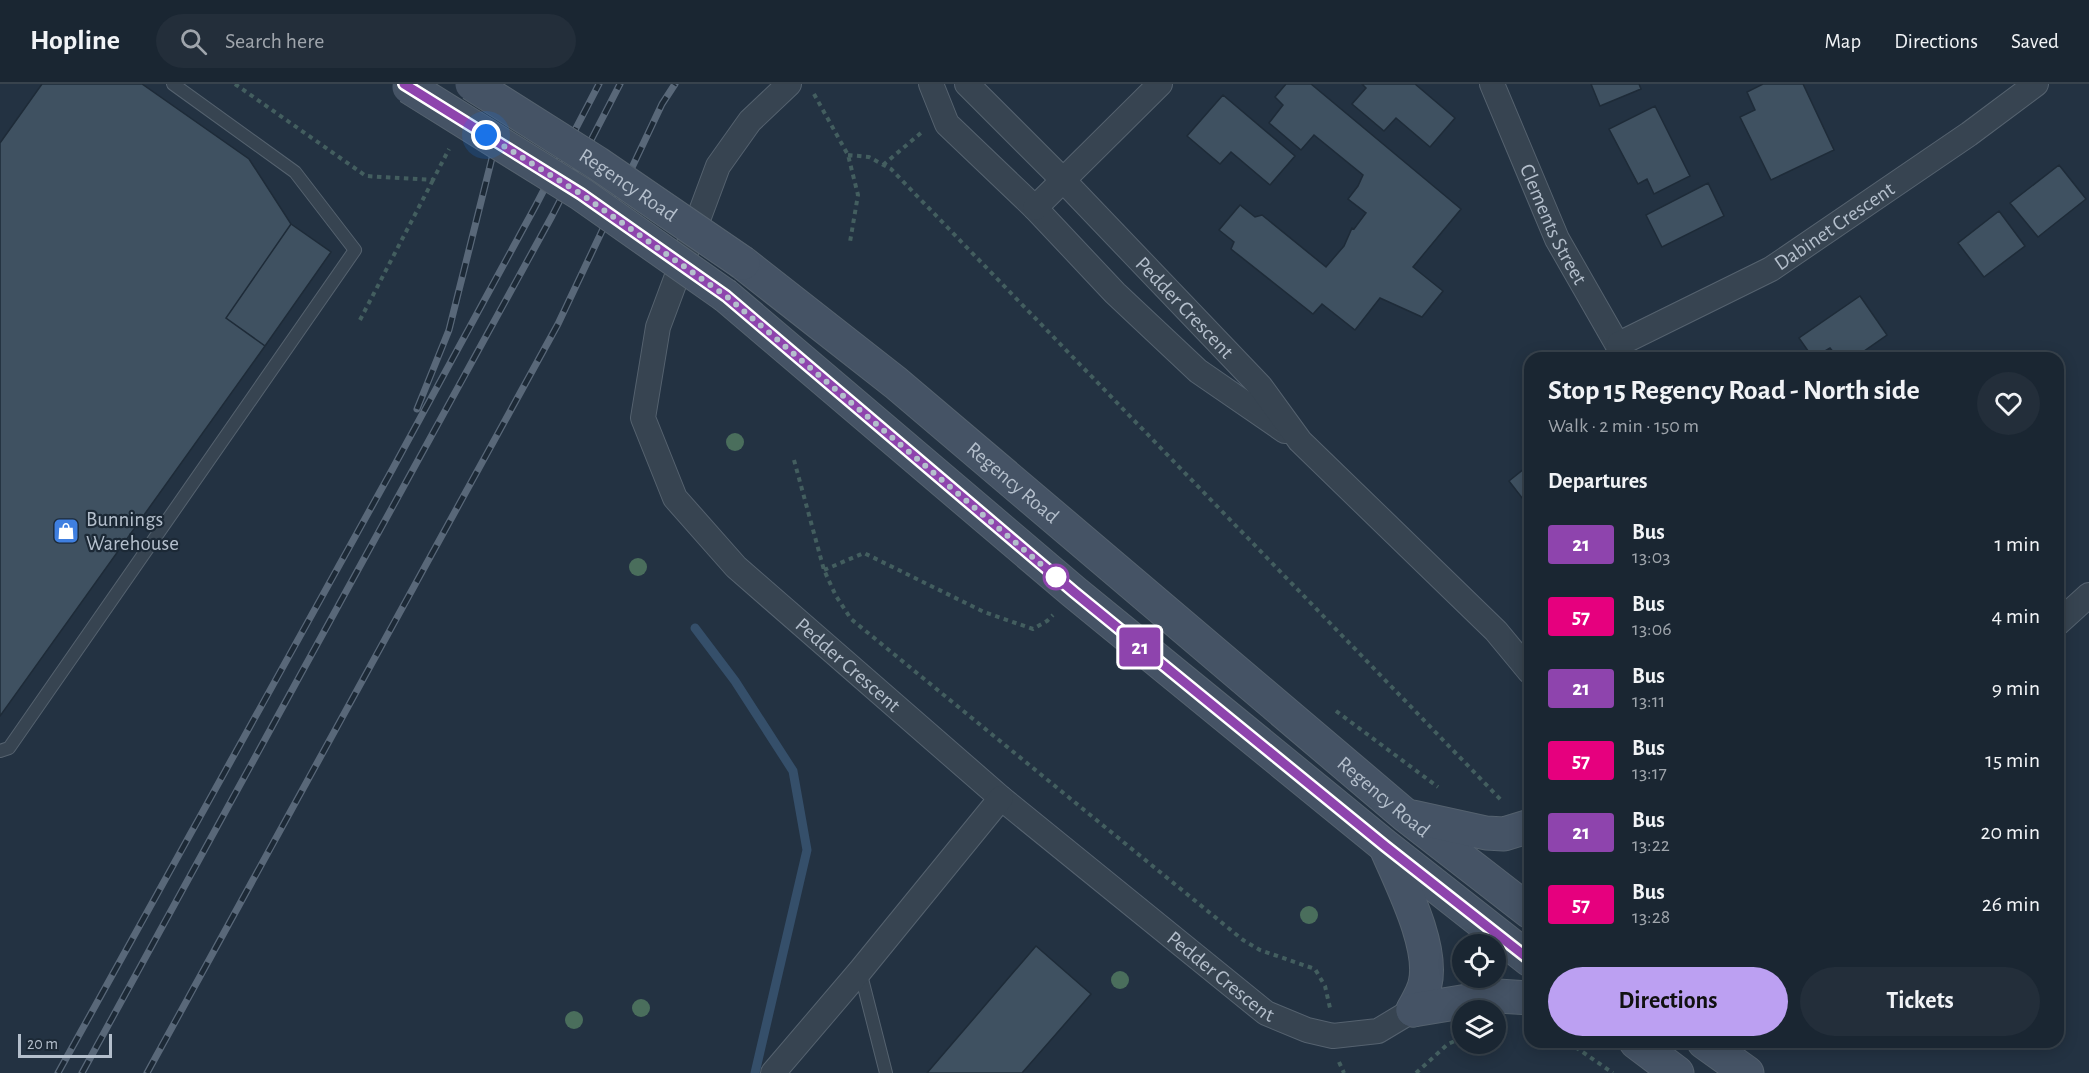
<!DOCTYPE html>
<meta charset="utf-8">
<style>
:root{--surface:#1a2632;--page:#232e3a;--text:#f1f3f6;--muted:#9fa5ac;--line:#38434d;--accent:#bca0f2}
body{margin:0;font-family:"Alegreya Sans",sans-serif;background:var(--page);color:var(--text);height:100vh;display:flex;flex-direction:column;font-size:22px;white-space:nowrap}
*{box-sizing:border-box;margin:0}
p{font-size:20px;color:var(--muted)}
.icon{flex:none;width:33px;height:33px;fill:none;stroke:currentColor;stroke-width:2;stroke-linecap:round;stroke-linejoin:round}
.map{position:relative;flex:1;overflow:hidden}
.drawer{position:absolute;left:1524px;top:268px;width:540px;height:696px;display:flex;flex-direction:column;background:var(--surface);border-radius:18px;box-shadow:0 3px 15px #0003,0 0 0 2px var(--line)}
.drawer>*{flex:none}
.badge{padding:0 12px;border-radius:4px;font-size:21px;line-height:39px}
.fabs{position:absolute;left:1452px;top:850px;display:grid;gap:12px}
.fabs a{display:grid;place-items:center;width:54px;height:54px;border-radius:50%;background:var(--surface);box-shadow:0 3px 15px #0003,0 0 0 2px var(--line);font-size:30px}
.scale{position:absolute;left:18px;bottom:15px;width:94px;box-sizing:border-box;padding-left:6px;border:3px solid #b4bfcc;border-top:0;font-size:16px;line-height:21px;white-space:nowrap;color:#b4bfcc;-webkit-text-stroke:4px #1c2936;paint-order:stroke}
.you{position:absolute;width:30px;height:30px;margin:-15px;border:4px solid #fff;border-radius:50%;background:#1a73e8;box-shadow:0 0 0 9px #1a73e833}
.map>.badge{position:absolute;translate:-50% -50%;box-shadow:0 0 0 3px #fff}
h2{padding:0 24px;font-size:22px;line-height:54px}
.round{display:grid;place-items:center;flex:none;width:63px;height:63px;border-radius:32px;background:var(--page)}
.head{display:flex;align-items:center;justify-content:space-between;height:102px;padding:0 24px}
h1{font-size:28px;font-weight:700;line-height:45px}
.action{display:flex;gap:12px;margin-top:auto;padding:12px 24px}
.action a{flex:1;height:69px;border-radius:36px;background:var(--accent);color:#111;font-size:24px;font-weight:700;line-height:69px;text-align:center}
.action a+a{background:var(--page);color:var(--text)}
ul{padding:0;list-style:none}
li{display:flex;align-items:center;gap:18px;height:72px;padding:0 24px}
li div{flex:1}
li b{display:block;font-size:22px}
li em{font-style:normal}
li .badge{min-width:66px;font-weight:700;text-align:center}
header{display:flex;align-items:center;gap:36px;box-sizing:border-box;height:84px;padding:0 30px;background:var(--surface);border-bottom:2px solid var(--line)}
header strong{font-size:28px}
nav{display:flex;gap:33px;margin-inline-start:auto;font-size:21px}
.search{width:420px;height:54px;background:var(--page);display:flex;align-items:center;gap:15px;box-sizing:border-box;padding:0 21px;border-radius:33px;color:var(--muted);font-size:22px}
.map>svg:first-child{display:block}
</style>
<header>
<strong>Hopline</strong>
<div class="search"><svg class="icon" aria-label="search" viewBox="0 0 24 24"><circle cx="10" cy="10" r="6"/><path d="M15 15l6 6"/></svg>Search here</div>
<nav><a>Map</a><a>Directions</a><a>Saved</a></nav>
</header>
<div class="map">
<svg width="2089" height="989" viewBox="0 0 2089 989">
<rect width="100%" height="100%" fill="#233242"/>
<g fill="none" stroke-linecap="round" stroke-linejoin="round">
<!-- stream -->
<path stroke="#354f6a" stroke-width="9" d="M695,544L735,597L793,687L807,766L755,989"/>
</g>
<!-- building -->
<path fill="#3f5161" stroke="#1e2b38" stroke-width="1.5" d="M42,0H142L249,75L291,140L226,234L265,262L0,632V59Z
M1286,0H1311L1461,125L1413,183L1443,207L1422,233L1380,214L1355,246L1322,220L1313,230L1231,165L1234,158L1219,146L1240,121L1255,133L1262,131L1326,183L1344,162L1352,144L1354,145L1366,129L1348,115L1358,102L1363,91L1314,51L1301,66L1269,39L1283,21L1275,13Z
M1362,0H1415L1455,34L1430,63L1396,34L1384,47L1352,20L1366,4Z
M1591,0H1639L1641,5L1600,22Z
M1763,0H1803L1834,66L1771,96L1740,33L1755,26L1747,8Z
M1223,11L1295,72L1270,101L1231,68L1220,80L1187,52Z
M1655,22L1690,92L1654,110L1647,95L1638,100L1609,45Z
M2059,81L2086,115L2038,153L2010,119Z
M1708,99L1724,132L1662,163L1646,131Z
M1999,127L2025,162L1984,193L1958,159Z
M291,140L331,168L265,262L226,234Z
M1860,212L1887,251L1854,274H1838L1830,264L1813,274L1799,254Z
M1530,380V424L1509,397Z
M1036,862L1091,910L1022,989H927Z"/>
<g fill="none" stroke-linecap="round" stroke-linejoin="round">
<!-- lane casing -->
<g stroke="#55626f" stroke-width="14">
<path id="lane" d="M0,667L9,664L355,166L295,88L173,0
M860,887L886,989"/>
</g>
<!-- street casing -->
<g stroke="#55626f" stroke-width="26">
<g id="street">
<path id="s1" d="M789,0L750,37L718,82L658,243L643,334L675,414L736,483L1001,714L1266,929L1307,946L1333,952L1378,947L1413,926"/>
<path d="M931,0L947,40L1035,124L1115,209L1198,287L1285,347"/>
<path id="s2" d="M967,0L1063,96L1260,302L1300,357L1496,547L1530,588"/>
<path id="s3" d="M1492,0L1557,155L1625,274"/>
<path d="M1035,124L1160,0"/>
<path id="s4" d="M1619,260L1771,185L1969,50L2036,0"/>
<path d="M2058,539L2089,511"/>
<path d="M773,989L860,887L1001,714"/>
</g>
</g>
<!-- secondary casing -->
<g stroke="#55626f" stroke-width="35">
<g id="secondary">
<path id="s5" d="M743,179L896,299L1405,731L1530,828"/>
<path d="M726,212L1074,508L1385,762L1530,876"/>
<path d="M1413,733L1486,749L1504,750L1530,742"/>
<path d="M1387,766C1402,801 1434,863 1425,900C1423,909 1417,918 1413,926"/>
<path d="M1413,926L1498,912L1530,914"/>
<path d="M1636,958L1677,989"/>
<path d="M1704,958L1747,989"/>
</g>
</g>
<!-- path -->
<path stroke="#435e5f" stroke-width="4" stroke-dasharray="4.5 4.5" stroke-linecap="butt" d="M235,0L366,92L433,96L449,65
M814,10L848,71L858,111L850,158
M848,71L869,73L891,85L1503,718
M883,81L922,48
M360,236L433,96
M794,376L824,486L836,512L851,535L1243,856L1260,866L1315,885L1325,902L1330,924
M824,486L864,469L984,528L1033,545L1047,537L1053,531
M1336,627L1438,703
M1568,958L1613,989
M1339,978L1344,989
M1416,989L1448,960L1462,954"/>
<!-- lane -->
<use href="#lane" stroke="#374451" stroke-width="12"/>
<!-- street -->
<use href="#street" stroke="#374451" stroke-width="24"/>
<!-- secondary -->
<use href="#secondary" stroke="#455365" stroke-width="33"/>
<!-- rail casing -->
<g stroke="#596879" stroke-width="7">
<path id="rail" d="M417,325L449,246L496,58
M58,989L392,386L535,123L599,0
M82,989L552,132L620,0
M147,989L558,240L662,20L675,0"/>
</g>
<!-- rail -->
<use href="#rail" stroke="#1c2936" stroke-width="4.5" stroke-dasharray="14" stroke-linecap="butt"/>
<!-- secondary-bridge casing -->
<g stroke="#55626f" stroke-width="35" stroke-linecap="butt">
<g id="secondary-bridge">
<path id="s6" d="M472,0L597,79L743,179"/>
<path d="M409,3L581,110L726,212"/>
</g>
</g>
<!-- secondary-bridge -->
<use href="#secondary-bridge" stroke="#455365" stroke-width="33"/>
</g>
<!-- trees -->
<g fill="#4a6e5c">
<circle cx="735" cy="358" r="9"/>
<circle cx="638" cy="483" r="9"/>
<circle cx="1309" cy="831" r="9"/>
<circle cx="1120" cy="896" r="9"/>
<circle cx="641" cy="924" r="9"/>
<circle cx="574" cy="936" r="9"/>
</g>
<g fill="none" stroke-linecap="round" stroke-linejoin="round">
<!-- line casing -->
<g stroke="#fff" stroke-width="14">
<path id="line" d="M404,0L581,110L726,212L1074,508L1385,762L1530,876"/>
</g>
<!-- line -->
<use href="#line" stroke="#8e44ad" stroke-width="9"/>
<!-- walk -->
<path stroke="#b4bfcc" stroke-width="6" stroke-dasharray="0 10.8" d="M486,51L581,110L726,212L1056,493"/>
</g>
<!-- icons -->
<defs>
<g id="shop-square" transform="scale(1.35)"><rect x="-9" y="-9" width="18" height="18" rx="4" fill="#3f7fe0" stroke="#1c2936"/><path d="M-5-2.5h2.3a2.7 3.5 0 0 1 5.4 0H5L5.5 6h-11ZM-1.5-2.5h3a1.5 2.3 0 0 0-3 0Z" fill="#fff"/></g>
</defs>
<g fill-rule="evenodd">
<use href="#shop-square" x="66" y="447"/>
</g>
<!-- markers -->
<circle fill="#fff" stroke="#8e44ad" stroke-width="3" cx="1056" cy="493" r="12"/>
<g text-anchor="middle" stroke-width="4.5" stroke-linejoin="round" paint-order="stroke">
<!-- street labels -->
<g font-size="21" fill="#b4bfcc" stroke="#1c2936">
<text dy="7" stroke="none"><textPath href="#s6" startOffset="186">Regency Road</textPath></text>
<text dy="7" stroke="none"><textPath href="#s3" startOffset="153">Clements Street</textPath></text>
<text dy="7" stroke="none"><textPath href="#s4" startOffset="246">Dabinet Crescent</textPath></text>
<text dy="7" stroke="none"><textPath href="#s2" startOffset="312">Pedder Crescent</textPath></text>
<text dy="7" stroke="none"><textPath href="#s5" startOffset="348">Regency Road</textPath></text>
<text dy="7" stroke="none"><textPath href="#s1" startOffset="700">Pedder Crescent</textPath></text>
<text dy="7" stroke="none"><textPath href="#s5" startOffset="834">Regency Road</textPath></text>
<text dy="7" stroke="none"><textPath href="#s1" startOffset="1186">Pedder Crescent</textPath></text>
</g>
<!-- poi labels -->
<g font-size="21" fill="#b4bfcc" stroke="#1c2936" text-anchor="start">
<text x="86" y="442">Bunnings<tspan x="86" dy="24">Warehouse</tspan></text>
</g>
</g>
</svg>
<div class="fabs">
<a><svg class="icon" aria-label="locate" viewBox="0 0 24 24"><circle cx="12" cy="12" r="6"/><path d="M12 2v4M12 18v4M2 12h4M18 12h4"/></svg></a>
<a><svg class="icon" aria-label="layers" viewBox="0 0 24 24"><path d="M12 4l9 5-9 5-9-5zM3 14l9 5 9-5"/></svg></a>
</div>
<div class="scale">20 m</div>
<div class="you" style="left:486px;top:51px"></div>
<b class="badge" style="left:1140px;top:563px;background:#8e44ad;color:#fff">21</b>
<section class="drawer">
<div class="head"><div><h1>Stop 15 Regency Road - North side</h1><p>Walk · 2 min · 150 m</p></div><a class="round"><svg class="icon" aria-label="heart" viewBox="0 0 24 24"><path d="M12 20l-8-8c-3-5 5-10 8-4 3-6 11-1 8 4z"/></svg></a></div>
<h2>Departures</h2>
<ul>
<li><span class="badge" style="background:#8e44ad;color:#fff">21</span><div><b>Bus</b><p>13:03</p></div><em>1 min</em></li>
<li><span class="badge" style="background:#e6007e;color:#fff">57</span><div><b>Bus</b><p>13:06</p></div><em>4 min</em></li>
<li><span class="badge" style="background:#8e44ad;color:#fff">21</span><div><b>Bus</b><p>13:11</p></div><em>9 min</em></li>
<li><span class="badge" style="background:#e6007e;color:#fff">57</span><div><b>Bus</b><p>13:17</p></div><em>15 min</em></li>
<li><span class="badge" style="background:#8e44ad;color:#fff">21</span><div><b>Bus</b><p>13:22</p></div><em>20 min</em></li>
<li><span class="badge" style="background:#e6007e;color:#fff">57</span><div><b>Bus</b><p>13:28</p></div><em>26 min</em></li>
</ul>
<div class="action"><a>Directions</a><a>Tickets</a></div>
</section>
</div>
